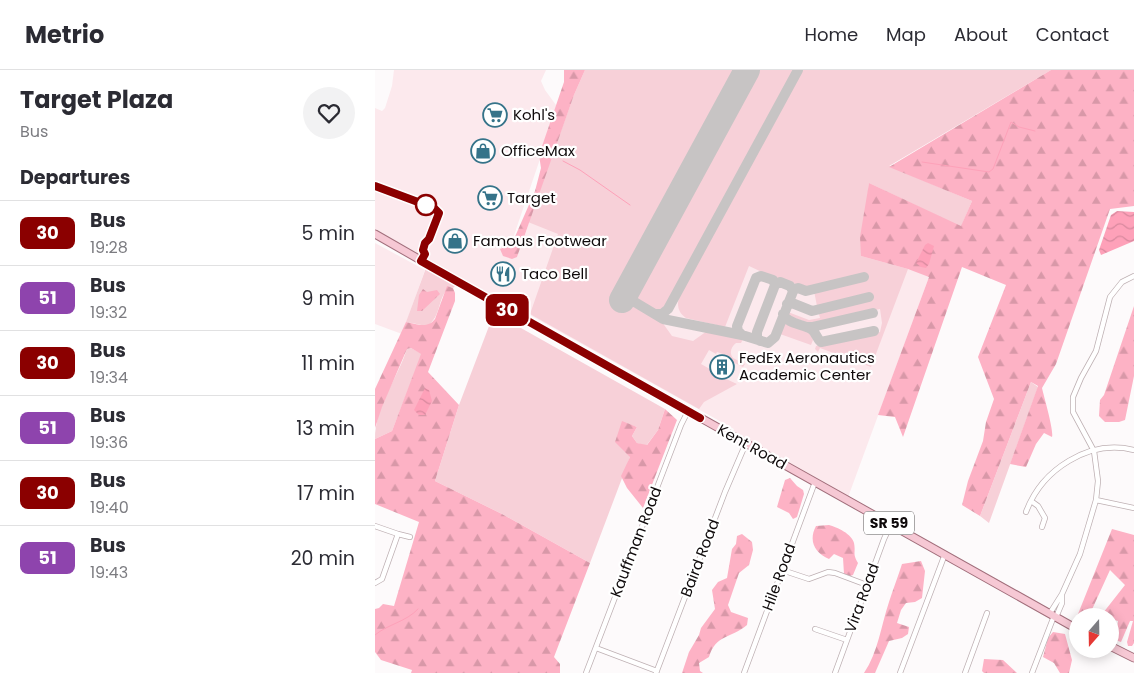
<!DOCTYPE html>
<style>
:root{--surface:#fff;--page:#f2f2f3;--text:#2b2b33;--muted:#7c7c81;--line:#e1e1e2}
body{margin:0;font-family:Poppins,sans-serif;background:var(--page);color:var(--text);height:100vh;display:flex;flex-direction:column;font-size:19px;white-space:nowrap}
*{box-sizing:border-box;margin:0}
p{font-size:16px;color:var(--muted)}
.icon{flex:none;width:28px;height:28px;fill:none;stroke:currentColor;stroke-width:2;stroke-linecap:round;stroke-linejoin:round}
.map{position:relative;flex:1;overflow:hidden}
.details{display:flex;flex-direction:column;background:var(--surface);width:375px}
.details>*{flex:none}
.badge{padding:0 10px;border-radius:8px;font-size:18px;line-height:32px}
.needle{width:32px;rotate:200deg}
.fabs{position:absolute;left:694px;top:538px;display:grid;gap:10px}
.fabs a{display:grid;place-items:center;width:50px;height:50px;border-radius:50%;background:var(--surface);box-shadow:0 2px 12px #0003;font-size:25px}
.map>.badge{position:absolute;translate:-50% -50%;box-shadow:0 0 0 2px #fff}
h2{padding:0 20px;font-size:19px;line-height:45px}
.round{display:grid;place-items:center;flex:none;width:52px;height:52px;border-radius:26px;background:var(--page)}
.head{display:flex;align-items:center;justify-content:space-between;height:85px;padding:0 20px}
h1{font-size:24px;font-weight:700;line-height:38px}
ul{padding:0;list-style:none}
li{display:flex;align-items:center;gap:15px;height:65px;padding:0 20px;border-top:1px solid var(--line)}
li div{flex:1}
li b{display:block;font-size:19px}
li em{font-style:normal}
li .badge{min-width:55px;font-weight:700;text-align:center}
header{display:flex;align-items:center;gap:30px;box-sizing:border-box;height:70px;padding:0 25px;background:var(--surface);border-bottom:1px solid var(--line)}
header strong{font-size:24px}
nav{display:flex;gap:28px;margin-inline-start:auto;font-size:18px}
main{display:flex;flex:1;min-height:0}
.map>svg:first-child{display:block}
</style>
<header>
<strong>Metrio</strong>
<nav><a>Home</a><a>Map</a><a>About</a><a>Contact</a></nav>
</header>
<main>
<section class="details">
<div class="head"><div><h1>Target Plaza</h1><p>Bus</p></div><a class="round"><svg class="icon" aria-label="heart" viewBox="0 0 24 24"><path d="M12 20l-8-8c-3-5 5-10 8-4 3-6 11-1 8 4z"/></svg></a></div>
<h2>Departures</h2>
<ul>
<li><span class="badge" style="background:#8b0000;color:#fff">30</span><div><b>Bus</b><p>19:28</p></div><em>5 min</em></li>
<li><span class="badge" style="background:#8e44ad;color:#fff">51</span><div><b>Bus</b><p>19:32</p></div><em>9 min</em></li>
<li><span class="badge" style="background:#8b0000;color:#fff">30</span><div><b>Bus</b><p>19:34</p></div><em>11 min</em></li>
<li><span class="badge" style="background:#8e44ad;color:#fff">51</span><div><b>Bus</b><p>19:36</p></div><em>13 min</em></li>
<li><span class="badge" style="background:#8b0000;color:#fff">30</span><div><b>Bus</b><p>19:40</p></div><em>17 min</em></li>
<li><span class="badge" style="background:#8e44ad;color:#fff">51</span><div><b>Bus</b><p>19:43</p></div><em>20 min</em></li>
</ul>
</section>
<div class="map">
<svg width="759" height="603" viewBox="0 0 759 603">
<defs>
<pattern id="forest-firs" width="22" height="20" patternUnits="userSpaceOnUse" patternTransform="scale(1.25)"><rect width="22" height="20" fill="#fdb2c5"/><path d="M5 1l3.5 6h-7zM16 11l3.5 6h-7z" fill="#d898a8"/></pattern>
<pattern id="water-waves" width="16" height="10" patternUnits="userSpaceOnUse" patternTransform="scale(1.25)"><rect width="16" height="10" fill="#fea1b9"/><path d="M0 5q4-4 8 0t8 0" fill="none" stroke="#d8899e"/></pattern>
</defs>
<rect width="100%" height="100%" fill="#fdfafb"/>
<!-- built -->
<path fill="#fce9ed" d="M19,0H171L166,11L170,20L181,35L180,45L132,186L142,187L199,25L210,0H676L514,96L586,157L554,141V207L472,430L356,365L359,359L155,245L153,250L0,162V38L7,41L10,38L17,16Z
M0,173L50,200L27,264L0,254Z"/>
<!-- green -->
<path fill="#f7d0d8" d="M210,0H366L242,228L287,252L297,266L318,271L332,261L368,269L366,273H361C356,277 354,283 358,288L370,294L368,297L353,290L351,285L342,282L341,284L334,280L326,294L349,307V308L362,314L329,332L324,339L155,244L183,164L153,152L199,25Z
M379,0H419L291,236L287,240C280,242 264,235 260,228C258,224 259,223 260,219Z
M427,0H676L514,96L597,131L586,157L494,113L486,186L533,199L496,297L445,278L443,282L440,279L441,276L445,275L505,262L507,253L505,239L436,254L412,245L413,242L434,250L445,248L443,240L495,228L494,225L442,236L439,221L490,209L489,205L433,218L393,205L374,196L350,257L311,248C303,243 301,234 305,225Z
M51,198L80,216L78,218L75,217C62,226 67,247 52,256L31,252Z
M119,243L290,339L283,360L271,376L262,373L257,366L262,357L247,352L255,387L215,493L127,444L60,411L84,335Z
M409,253H412L436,263L438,270L436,275L405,264Z
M36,278L47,284L17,361L0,369C0,337 22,309 32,279Z
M656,312L663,317L614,453L605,446Z"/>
<!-- forest -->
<path fill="url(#forest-firs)" d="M189,0H210L199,25L142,187L137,189L128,186L125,179L133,176L139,169L160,121L166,98L164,85L189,12Z
M676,0H759V136L735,139L681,294L667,318C669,327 679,361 677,367L669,363L661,374L651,397L635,394L663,316L656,312L605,446L587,435L593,411L608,371L611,352L619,329L603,287L631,215L587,197L528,367L520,347L503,345L554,207L533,199L486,186L485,167L494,113L586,156L597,131L514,97Z
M72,216L78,218L80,223V231L53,302L84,335L60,411L127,444L215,493L179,587L185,594V603H36L37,600L6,590L0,582V539L4,538L8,534L19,536L44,452L0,434V369L17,361L46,284L36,278L32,279L7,337L0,358V319L31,252C43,254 52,259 60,249Z
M48,219L52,222L62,220L65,224L47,241H42L44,225Z
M759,236V306L750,350L744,352H730L724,346L725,330L729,325Z
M290,339L302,350L268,438L252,418L246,406L255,387L240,372L247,351L262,357L257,366L262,373L272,375L283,360Z
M415,408L422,416L428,420L429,424L422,447L418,449L414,443L402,437L410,410Z
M454,455C462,457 477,464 479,473C481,483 477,483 483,493L478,505L475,506L469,504L468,488L459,484L454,489C440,483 433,471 441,456Z
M737,459L759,465V573L757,576H753L752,572L758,551H755L746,572L740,570L743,551L735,549V546H731L728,543L750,515L735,500L714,546H702V549H701Z
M367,464L377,472L378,480L374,495L364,503L353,535L356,542L373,548L372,555C355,569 341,564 334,587L324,593L325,601L328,603H307L314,582L324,565L326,558L340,539L337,520L343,512L352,508L357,479L361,474L362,466Z
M546,491L550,501L547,528L540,532L531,533L526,540L522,553L534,557L533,564L527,568L514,571L500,603H489C503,582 506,556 514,532C518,519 523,507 527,494Z
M678,562L690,564L697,590L694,603H685L679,593L668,587L673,568Z
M609,589L628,590L642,603H609L607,601Z"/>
<!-- water -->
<path fill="url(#water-waves)" d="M742,141L759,142V171L726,185L724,180L736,145Z
M553,173L559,176L554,194L551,198L546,197L541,193L550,175Z
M50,318L54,320L57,331L50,345H44L39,340Z"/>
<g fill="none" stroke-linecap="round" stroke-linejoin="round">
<!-- stream -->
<path stroke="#fea1b9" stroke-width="1" d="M188,91L205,100L255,135
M547,92L614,102L618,99L636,52L644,57L660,61
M0,565C13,554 31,552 43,539"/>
<!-- taxiway -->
<path stroke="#c7c4c4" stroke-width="10" d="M257,212L255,225L258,231L288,249L367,265L393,273L400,267L419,219L423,218L431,221L489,207
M412,234L417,233L437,241L494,227
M280,244H287L293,239L423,0
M408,244C412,254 428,254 436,259C441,262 441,268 446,272L499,261
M431,257H437L498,243
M367,265L363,261L362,256L381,208L386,206L398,210L400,215
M385,271L382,268V262L400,215L405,212L415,216L418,221"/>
<!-- runway -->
<path stroke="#c7c4c4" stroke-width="26" d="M247,230L372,0"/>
<!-- street casing -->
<g stroke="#beb0b3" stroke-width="6">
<path id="street" d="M721,430L759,438
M656,431L663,436L670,448L667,457
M651,442C667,399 714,369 759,380
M0,456L23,464L7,509L0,513
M23,464L35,467
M407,500L434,509L453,502L460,503L492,515
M675,543L687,524L705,484L721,430L723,411L719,381L698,342V327L706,308L721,281L735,227L747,212L759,206
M681,547L687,533V525
M440,559L472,570
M221,578L282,601
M211,603L306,355L313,341
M281,603L350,422L371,373
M369,603L440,412
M460,603L509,469L516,454
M525,603L570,484
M590,603L612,543
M657,603L679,546"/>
</g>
<!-- primary casing -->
<g stroke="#a16e7b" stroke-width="9">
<path id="primary" d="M0,164L103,223L702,559
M735,576L759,588"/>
</g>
<!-- street -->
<use href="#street" stroke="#fff" stroke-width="4.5"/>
<!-- primary -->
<use href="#primary" stroke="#f6c8d4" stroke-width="7"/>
</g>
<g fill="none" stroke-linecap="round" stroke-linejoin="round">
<!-- line casing -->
<g stroke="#fff" stroke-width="11">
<path id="line" d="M0,116L51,135L59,138L64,143L54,169L50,173L48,180L50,184L46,191L325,348"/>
</g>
<!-- line -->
<use href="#line" stroke="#8b0000" stroke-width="8"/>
</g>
<!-- icons -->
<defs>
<g id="supermarket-ring" transform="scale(1.25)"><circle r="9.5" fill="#fff" stroke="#357389" stroke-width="1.5"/><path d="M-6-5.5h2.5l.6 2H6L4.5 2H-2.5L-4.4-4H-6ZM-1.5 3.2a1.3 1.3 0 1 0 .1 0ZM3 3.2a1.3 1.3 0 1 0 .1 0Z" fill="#357389"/></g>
<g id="shop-ring" transform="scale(1.25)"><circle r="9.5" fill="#fff" stroke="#357389" stroke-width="1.5"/><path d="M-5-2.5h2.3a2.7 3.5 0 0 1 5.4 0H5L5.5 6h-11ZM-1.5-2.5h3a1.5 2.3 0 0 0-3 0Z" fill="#357389"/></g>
<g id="restaurant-ring" transform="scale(1.25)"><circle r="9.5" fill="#fff" stroke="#357389" stroke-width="1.5"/><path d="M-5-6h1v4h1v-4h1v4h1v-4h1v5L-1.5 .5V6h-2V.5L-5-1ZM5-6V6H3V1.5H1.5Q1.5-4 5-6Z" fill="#357389"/></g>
<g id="building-ring" transform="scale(1.25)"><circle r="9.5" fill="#fff" stroke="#357389" stroke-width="1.5"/><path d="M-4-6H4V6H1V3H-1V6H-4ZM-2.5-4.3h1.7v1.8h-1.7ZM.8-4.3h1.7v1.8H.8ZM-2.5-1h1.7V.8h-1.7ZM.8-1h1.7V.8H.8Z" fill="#357389"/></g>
</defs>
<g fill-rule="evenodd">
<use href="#supermarket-ring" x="120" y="45"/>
<use href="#shop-ring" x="108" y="81"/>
<use href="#supermarket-ring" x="115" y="128"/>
<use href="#shop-ring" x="80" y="171"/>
<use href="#restaurant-ring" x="128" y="204"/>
<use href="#building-ring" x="347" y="297"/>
</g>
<!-- markers -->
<circle fill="#fff" stroke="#8b0000" stroke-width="2.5" cx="51" cy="135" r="10"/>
<g text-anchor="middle" stroke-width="4.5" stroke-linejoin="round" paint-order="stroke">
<!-- shield labels -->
<rect fill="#fff" stroke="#575454" stroke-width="1" x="489" y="441.5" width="50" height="23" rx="4"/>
<g font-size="14" font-weight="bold" fill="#0f0a0b">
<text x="514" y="458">SR 59</text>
</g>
<!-- poi labels -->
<g font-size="15" fill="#0f0a0b" stroke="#fff" text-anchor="start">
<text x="138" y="50">Kohl's</text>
<text x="126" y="86">OfficeMax</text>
<text x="132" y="133">Target</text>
<text x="98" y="176">Famous Footwear</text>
<text x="146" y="209">Taco Bell</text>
<text x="364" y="293">FedEx Aeronautics<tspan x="364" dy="17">Academic Center</tspan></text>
</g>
<!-- street labels -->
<g font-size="15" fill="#0f0a0b" stroke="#fff">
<text transform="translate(377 377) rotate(29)" y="5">Kent Road</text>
<text transform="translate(261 472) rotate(-69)" y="5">Kauffman Road</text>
<text transform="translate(325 488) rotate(-69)" y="5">Baird Road</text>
<text transform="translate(404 507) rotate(-70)" y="5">Hile Road</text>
<text transform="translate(487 528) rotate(-70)" y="5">Vira Road</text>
</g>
</g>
</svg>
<div class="fabs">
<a><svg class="needle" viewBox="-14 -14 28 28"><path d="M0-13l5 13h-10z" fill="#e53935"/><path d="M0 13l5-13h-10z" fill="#7c7c81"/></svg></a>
</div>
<b class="badge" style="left:132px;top:240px;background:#8b0000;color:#fff">30</b>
</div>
</main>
